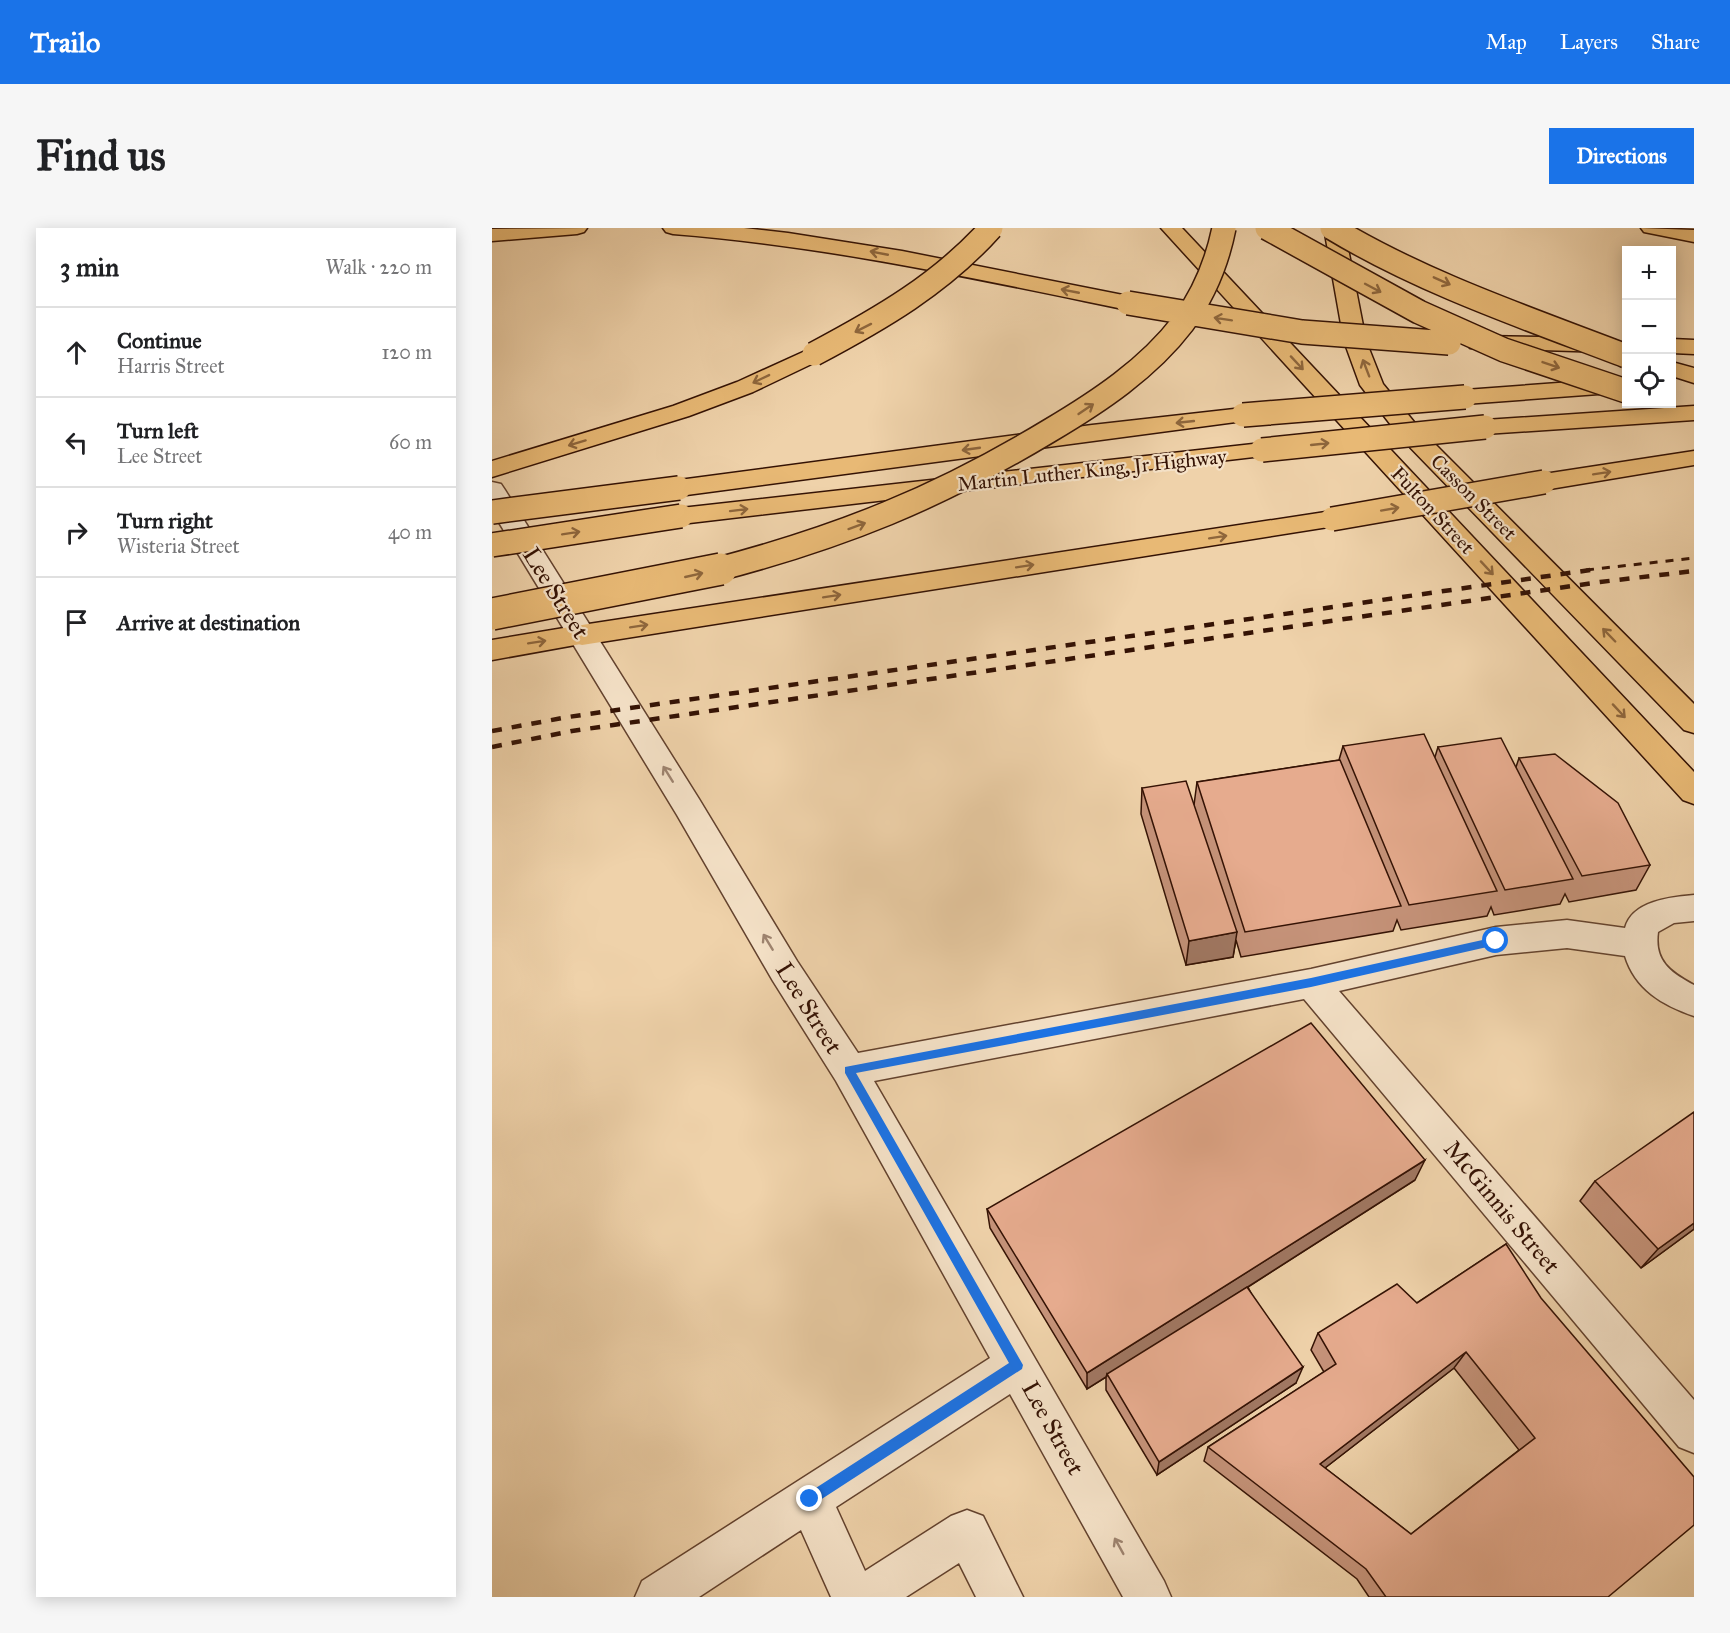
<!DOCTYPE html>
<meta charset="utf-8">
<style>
:root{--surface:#fff;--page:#f6f6f6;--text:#202124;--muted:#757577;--line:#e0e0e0;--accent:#1a73e8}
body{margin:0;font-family:"IM FELL Great Primer",serif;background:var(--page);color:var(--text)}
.controls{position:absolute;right:18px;top:18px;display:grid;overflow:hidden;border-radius:0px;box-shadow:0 3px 15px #0003}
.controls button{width:54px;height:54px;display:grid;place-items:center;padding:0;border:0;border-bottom:2px solid var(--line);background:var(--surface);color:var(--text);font:30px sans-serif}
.stop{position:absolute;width:18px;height:18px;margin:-14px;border:4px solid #1a73e8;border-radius:50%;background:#fff}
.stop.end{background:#1a73e8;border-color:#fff;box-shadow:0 2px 6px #0008}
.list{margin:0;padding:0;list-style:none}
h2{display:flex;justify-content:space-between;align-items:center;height:78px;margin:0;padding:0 24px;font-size:26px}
h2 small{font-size:20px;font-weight:400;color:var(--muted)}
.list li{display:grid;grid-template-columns:39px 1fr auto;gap:18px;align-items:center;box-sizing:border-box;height:90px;padding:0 24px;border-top:2px solid var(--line)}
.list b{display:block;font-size:22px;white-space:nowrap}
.list p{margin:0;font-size:20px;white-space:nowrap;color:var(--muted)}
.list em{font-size:20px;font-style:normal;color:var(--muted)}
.icon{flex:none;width:33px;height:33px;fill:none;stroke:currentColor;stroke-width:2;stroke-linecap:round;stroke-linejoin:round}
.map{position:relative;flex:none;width:1202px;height:1369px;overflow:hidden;border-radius:0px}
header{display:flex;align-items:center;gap:36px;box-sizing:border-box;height:84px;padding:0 30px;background:var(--accent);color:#fff}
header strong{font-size:28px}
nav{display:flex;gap:33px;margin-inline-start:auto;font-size:21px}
.intro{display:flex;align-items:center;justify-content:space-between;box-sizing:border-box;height:144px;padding:0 36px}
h1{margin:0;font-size:42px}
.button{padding:15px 27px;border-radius:0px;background:var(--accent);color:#fff;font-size:21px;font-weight:700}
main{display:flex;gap:36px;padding:0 36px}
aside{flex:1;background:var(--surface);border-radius:0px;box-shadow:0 3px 15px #0003}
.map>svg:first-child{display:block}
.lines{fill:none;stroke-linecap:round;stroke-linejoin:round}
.minor-casing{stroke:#63422e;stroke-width:3}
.major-casing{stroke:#341204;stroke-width:3}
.highway-casing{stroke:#341204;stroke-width:3}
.minor{fill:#f5e2c8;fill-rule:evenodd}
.major{fill:#e8b975;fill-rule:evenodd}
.highway{fill:#e8b975;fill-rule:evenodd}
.rail-far1{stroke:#341204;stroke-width:3;stroke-dasharray:8 8;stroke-linecap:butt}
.rail{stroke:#341204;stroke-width:4.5;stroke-dasharray:10 10;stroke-linecap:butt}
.highway-bridge-far1-casing{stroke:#341204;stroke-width:26;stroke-linecap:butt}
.highway-bridge-casing{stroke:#341204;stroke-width:34;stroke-linecap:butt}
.highway-bridge-far1{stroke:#e8b975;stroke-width:23}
.highway-bridge{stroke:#e8b975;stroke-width:31}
.wall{fill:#c6937a;stroke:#341204;stroke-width:1.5;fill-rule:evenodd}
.shaded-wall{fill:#a17863;stroke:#341204;stroke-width:1.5}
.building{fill:#e6ab8e;stroke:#341204;stroke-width:1.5;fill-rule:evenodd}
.oneway{stroke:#8e663c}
.oneway2{stroke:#9e8470}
.route{fill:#1a73e8}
.labels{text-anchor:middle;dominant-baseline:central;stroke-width:4.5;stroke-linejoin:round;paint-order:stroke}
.far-street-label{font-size:20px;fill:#341204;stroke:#f5e2c8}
.street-label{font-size:24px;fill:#341204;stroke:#f5e2c8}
</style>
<header>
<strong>Trailo</strong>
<nav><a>Map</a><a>Layers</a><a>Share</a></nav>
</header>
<div class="intro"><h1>Find us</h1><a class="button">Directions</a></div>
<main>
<aside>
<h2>3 min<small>Walk · 220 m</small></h2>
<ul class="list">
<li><svg class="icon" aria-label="ahead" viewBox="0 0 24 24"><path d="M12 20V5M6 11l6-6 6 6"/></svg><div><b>Continue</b><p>Harris Street</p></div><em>120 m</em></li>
<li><svg class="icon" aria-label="left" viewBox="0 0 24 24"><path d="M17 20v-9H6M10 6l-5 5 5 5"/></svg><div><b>Turn left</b><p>Lee Street</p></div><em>60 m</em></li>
<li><svg class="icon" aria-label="right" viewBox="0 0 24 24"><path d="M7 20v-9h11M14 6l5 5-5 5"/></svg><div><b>Turn right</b><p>Wisteria Street</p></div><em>40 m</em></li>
<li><svg class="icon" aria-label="arrive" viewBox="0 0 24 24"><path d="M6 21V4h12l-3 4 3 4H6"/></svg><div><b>Arrive at destination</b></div></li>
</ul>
</aside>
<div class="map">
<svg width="1202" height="1369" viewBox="0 0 1202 1369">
<rect width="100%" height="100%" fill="#efd2aa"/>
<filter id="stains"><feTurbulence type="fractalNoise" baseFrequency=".00333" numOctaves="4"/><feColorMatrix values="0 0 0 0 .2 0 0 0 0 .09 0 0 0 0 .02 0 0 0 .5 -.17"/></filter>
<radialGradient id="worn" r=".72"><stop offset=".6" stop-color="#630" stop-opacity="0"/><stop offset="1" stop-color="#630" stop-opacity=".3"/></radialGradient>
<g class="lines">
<g class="minor-casing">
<path id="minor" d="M0,254L9,256L13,262L207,571L305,733L366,825L819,741L1004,699L1075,692L1133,700C1140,673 1178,669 1202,667V693L1182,695L1166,704C1162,733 1178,744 1202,757V788C1170,777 1143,761 1133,728L1075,720L1004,727L847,763L1202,1172V1225L1187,1219L812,771L382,853L672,1353L679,1369H631L518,1166L344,1279L373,1343L459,1288L475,1282L491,1288L531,1369H484L467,1335L414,1369H339L309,1302L207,1369H143L150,1353L498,1130L344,853L281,753L185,587L0,283Z"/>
</g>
<g class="major-casing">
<path id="major" d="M669,0H690L1202,544V576L1191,572Z
M832,0H852L874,113L891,156L927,200L1202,476V505L1192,502L909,210L868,157L852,113Z
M90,397L100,400L104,407L100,414L0,432V412Z"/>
</g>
<g class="highway-casing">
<path id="highway" d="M95,0L92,4L85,6L0,13V1Z
M171,0H252L296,5L410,23L636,68L644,70L647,75L644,80L636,82C485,51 335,18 181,6L174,4Z
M1149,0L1202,2V14L1152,4Z
M986,108L1115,110L1123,112L1126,117L1123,122L1115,124L978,120L975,115L978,110Z
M1180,111L1202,112V126L1180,125Z
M322,119L330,121L333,126L330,131L261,164L197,188L0,249V233L181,178L245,154Z
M1180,134L1202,140V155L1180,148Z
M1134,150V164L973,176L965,174L961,169L965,164L973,162Z
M1202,178V192L993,206L984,204L981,199L984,194L993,192Z
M751,180L759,182L763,187L759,192L187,268L178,266L174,260L178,254L187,252L600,197Z
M770,215L779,217L782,222L779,227L189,296L180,294L176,288L180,282L189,280Z
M1202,223V237L1052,262L1043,259L1039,254L1043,249L1052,246Z
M840,283L849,285L853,291L849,297L90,417L80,414L76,407L80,400L90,397Z"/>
</g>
<use href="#minor" class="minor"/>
<use href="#major" class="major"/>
<use href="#highway" class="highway"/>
<path class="rail-far1" d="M1094,342L1202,330"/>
<path class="rail" d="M0,503L76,489L1105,341
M0,519L80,503L1108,354L1202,343"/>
<g class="highway-bridge-far1-casing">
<path id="highway-bridge-far1" d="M775,0L927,84L1012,122L1134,163
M840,0C931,55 1035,90 1134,128
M636,75L810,104L957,115
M322,126C388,91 449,56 499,0
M751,187L973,169
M770,222L993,199
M0,284L187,260
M840,291L1052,254
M0,317L189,288
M223,342C349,309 446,270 557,203C606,174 656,141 691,95C712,66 725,35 732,0"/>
</g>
<g class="highway-bridge-casing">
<path id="highway-bridge" d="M0,386L229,341"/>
</g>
<use href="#highway-bridge-far1" class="highway-bridge-far1"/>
<use href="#highway-bridge" class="highway-bridge"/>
</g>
<path class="wall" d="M851,518L943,529L946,519L1024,539L1027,530L1158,637L1144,662L1077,674L1073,666L1068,676L1002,687L999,679L995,688L909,702L905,692L901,703L749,729L744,712L741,729L694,737L649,586L650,560L702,577L705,554L847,532Z
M923,952L756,1059L804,1155L665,1247L614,1162V1149L595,1161L498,1000L495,981Z
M1103,953L1202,1001L1149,1040L1088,973Z
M1014,1016L1116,1369H877L865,1351L712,1233L716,1219L832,1144L819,1122L826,1105L925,1075ZM962,1140L1027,1222L919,1306L833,1240Z"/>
<path class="shaded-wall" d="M745,704L741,729L694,737L697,713Z
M933,932L923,952L616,1148L615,1146L614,1149L595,1161V1145Z
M1202,995V1001L1149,1040L1166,1021Z
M974,1124L962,1140L820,1250L828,1236Z
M811,1139L804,1155L665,1247L667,1234Z"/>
<path class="building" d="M932,506L1005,663L917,677L851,518Z
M1009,510L1081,651L1013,662L946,519Z
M1063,526L1126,575L1158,637L1090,648L1027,530Z
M848,532L909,678L753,704L705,554Z
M694,553L745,704L697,713L650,560Z
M819,795L933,932L595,1145L495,981Z
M1202,884V995L1166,1021L1103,953Z
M1014,1016L1049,1070L1202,1249V1297L1116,1369H894L874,1341L716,1219L844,1136L826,1105L905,1056L925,1075ZM974,1124L1043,1210L919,1306L828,1236Z
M755,1059L811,1139L667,1234L615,1146Z"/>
<defs><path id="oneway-shaft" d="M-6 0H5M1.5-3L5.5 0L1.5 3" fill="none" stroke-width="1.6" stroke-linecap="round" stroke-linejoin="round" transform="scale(1.5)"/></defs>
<g class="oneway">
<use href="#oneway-shaft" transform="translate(387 25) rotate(-169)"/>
<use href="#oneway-shaft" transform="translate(950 53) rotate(24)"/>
<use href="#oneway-shaft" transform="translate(881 60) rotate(28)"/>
<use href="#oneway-shaft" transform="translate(578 63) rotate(-169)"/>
<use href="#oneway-shaft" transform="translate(731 91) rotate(-171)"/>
<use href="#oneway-shaft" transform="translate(371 100) rotate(153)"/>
<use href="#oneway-shaft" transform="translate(805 135) rotate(47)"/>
<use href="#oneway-shaft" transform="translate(1059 137) rotate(19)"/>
<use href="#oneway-shaft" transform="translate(874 140) rotate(-111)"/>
<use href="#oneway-shaft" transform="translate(269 151) rotate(154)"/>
<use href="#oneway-shaft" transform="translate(594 181) rotate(-34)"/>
<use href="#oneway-shaft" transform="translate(693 194) rotate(174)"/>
<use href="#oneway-shaft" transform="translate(85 215) rotate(163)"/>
<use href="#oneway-shaft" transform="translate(828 216) rotate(-6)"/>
<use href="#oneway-shaft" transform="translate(479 221) rotate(172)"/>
<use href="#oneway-shaft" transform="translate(1110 245) rotate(-9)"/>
<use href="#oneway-shaft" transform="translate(898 281) rotate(-10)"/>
<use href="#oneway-shaft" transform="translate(247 282) rotate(-7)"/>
<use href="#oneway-shaft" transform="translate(365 298) rotate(-20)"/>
<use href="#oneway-shaft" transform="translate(79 305) rotate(-9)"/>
<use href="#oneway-shaft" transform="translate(726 309) rotate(-9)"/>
<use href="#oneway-shaft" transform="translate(533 338) rotate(-9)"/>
<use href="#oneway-shaft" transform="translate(995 340) rotate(47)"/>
<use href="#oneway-shaft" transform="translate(202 347) rotate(-13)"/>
<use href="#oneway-shaft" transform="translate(340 368) rotate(-9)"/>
<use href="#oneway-shaft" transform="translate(147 398) rotate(-9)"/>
<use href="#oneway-shaft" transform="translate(1117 407) rotate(-134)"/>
<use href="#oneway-shaft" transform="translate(45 414) rotate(-9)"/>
<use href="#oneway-shaft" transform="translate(1127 483) rotate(47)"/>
</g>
<g class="oneway2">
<use href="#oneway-shaft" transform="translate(176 546) rotate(-122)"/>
<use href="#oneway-shaft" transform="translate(276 714) rotate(-121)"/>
<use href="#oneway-shaft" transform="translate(627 1318) rotate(-119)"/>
</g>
<path class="route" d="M1004,709L1009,713L1004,717L819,759L364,845L531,1137L530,1141L322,1276H313V1267L517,1135L353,845V839L819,750Z"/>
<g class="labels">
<g class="far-street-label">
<text transform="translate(600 242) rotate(-6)">Martin Luther King, Jr Highway</text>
<text transform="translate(982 269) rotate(45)">Casson Street</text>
<text transform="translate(941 282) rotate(47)">Fulton Street</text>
</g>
<g class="street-label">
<text transform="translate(64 365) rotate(58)">Lee Street</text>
<text transform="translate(317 780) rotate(58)">Lee Street</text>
<text transform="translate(1010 979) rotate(50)">McGinnis Street</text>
<text transform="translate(561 1200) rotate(61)">Lee Street</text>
</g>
</g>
<rect width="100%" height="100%" filter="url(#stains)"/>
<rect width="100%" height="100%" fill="url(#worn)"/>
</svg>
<div class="controls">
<button>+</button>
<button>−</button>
<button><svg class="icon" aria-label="locate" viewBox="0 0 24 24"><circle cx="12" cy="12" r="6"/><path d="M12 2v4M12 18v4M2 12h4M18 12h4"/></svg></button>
</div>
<div class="stop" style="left:1004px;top:713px"></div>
<div class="stop end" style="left:318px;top:1271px"></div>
</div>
</main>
